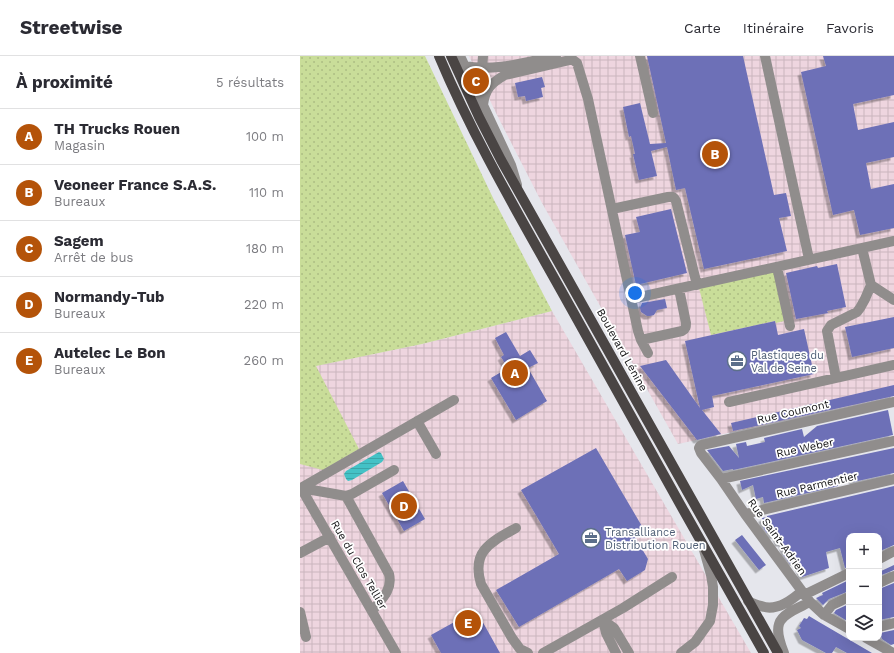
<!DOCTYPE html>
<html lang="fr">
<meta charset="utf-8">
<style>
:root{--surface:#fff;--page:#f7f7f7;--text:#2b2b33;--muted:#7c7c81;--line:#e1e1e2;--accent:#b45309}
body{margin:0;font-family:"Work Sans",sans-serif;background:var(--page);color:var(--text)}
.controls{position:absolute;right:12px;bottom:12px;display:grid;overflow:hidden;border-radius:8px;box-shadow:0 4px 16px #0002}
.controls button{width:36px;height:36px;display:grid;place-items:center;padding:0;border:0;border-bottom:1px solid var(--line);background:var(--surface);color:var(--text);font:20px sans-serif}
.you{position:absolute;left:335px;top:237px;width:14px;height:14px;margin:-10px;border:3px solid #fff;border-radius:50%;background:#1a73e8;box-shadow:0 0 0 6px #1a73e833}
.badge{display:grid;place-items:center;width:26px;height:26px;border-radius:50%;background:var(--accent);color:#fff;font-size:13px;font-weight:700}
.pin{position:absolute;translate:-50% -50%;border:2px solid #fff;box-shadow:0 1px 4px #0006}
.list{margin:0;padding:0;list-style:none}
h2{display:flex;justify-content:space-between;align-items:center;height:52px;margin:0;padding:0 16px;font-size:17px}
h2 small{font-size:13px;font-weight:400;color:var(--muted)}
.list li{display:grid;grid-template-columns:26px 1fr auto;gap:12px;align-items:center;box-sizing:border-box;height:56px;padding:0 16px;border-top:1px solid var(--line)}
.list b{display:block;font-size:15px;white-space:nowrap}
.list p{margin:0;font-size:13px;white-space:nowrap;color:var(--muted)}
.list em{font-size:13px;font-style:normal;color:var(--muted)}
.icon{flex:none;width:22px;height:22px;fill:none;stroke:currentColor;stroke-width:2;stroke-linecap:round;stroke-linejoin:round}
.map{position:relative;flex:none;width:594px;height:597px;overflow:hidden}
header{display:flex;align-items:center;gap:24px;box-sizing:border-box;height:56px;padding:0 20px;background:var(--surface);border-bottom:1px solid var(--line)}
header strong{font-size:19px}
nav{display:flex;gap:22px;margin-inline-start:auto;font-size:14px}
main{display:flex}
aside{flex:1;background:var(--surface)}
.map>svg:first-child{display:block}
.industrial{fill:url(#industrial-grid)}
.grass{fill:url(#grass-dots)}
.water{fill:url(#water-rules)}
.building{fill:#6d70b7;filter:url(#shadow)}
.lines{fill:none;stroke-linecap:round;stroke-linejoin:round}
.minor{stroke:#908d8c;stroke-width:10}
.major{stroke:#4a4544;stroke-width:10}
.labels{text-anchor:middle;dominant-baseline:central;stroke-width:3.5;stroke-linejoin:round;paint-order:stroke}
.street-label{font-size:11px;fill:#101012;stroke:#fff}
.service-label{font-size:11px;fill:#4e5e75;stroke:#fff;text-anchor:start}
</style>
<header>
<strong>Streetwise</strong>
<nav><a>Carte</a><a>Itinéraire</a><a>Favoris</a></nav>
</header>
<main>
<aside>
<h2>À proximité<small>5 résultats</small></h2>
<ul class="list">
<li><span class="badge">A</span><div><b>TH Trucks Rouen</b><p>Magasin</p></div><em>100 m</em></li>
<li><span class="badge">B</span><div><b>Veoneer France S.A.S.</b><p>Bureaux</p></div><em>110 m</em></li>
<li><span class="badge">C</span><div><b>Sagem</b><p>Arrêt de bus</p></div><em>180 m</em></li>
<li><span class="badge">D</span><div><b>Normandy-Tub</b><p>Bureaux</p></div><em>220 m</em></li>
<li><span class="badge">E</span><div><b>Autelec Le Bon</b><p>Bureaux</p></div><em>260 m</em></li>
</ul>
</aside>
<div class="map">
<svg width="594" height="597" viewBox="0 0 594 597">
<defs>
<pattern id="industrial-grid" width="8" height="8" patternUnits="userSpaceOnUse"><rect width="8" height="8" fill="#eed5df"/><path d="M0 4h8M4 0v8" fill="none" stroke="#cbb6be"/></pattern>
<pattern id="grass-dots" width="8" height="8" patternUnits="userSpaceOnUse"><rect width="8" height="8" fill="#c9dd99"/><path d="M2 2h.1M6 6h.1" fill="none" stroke="#acbd83" stroke-width="1.8" stroke-linecap="round"/></pattern>
<pattern id="water-rules" width="6" height="5" patternUnits="userSpaceOnUse"><rect width="6" height="5" fill="#44c2c6"/><path d="M0 2.5h6" fill="none" stroke="#3ba6a9"/></pattern>
<filter id="shadow"><feDropShadow dx="-3.5" dy="3.5" stdDeviation="0" flood-color="#0004"/></filter>
</defs>
<rect width="100%" height="100%" fill="#e5e6ec"/>
<path class="industrial" d="M169,0H594V340L378,388L242,147L196,57Z
M252,255L451,597H0V313L122,288Z"/>
<path class="grass" d="M0,0H125L194,144L252,255L122,288L16,310L59,393L23,414L0,408Z
M474,216L484,265L476,267L475,265L411,279L399,232Z"/>
<path class="water" d="M79,396L81,397L84,403L82,406L52,424L48,425L46,423L44,418L46,415Z"/>
<path class="building" d="M347,0H443L474,139L486,137L491,160L479,162L487,195L404,213L385,132L376,134L367,91L351,95L357,120L339,124L333,98H335L331,80L329,81L323,51L340,47L350,88L366,87Z
M523,0H594V39L553,48L558,74L594,66V101L566,107L571,133L594,128V172L560,179L554,154L533,159L501,16L526,10Z
M242,21L245,31L241,32L243,41L226,45L225,40L218,41L215,27Z
M371,153L387,217L336,229L325,179L340,176L336,161Z
M537,208L546,251L527,255L528,257L496,263L486,217L517,210L518,212Z
M365,243L367,252L357,254L354,259L350,260H347L341,256L340,252L342,247Z
M594,261V292L552,301L545,271Z
M475,265L478,279L504,273L514,318L412,340L414,351L402,354L421,378L397,384L340,310L366,304L400,352L385,285Z
M206,276L220,300L230,294L238,307L228,312L247,345L216,364L191,322L208,312L201,301L204,299L195,282Z
M594,329V340L433,375L431,367Z
M588,354L593,379L433,414V413L423,415L407,394L429,390L439,402L436,388L446,386L447,390L465,386L464,382L502,373L504,381L517,370Z
M296,392L343,472L333,478L348,503L345,514L327,525L319,513L219,571L196,534L259,498L221,434Z
M594,392V417L553,426L551,417L536,420L538,430L464,447L463,441L456,443L453,429L442,434L440,425Z
M103,425L125,463L104,475L82,437Z
M594,430V489L580,495L579,489V480H549V511L545,512L540,492L526,496L529,512L502,521L497,505L490,508L483,498L484,495L482,487H478L476,479L471,480L470,476L467,477L464,473L462,462L467,461V460Z
M442,479L466,509L459,514L435,484Z
M594,509V514L579,520V516Z
M549,524V535L529,543L523,549L516,542L523,539L522,537Z
M594,527V561L579,564V533Z
M549,548V566L534,557L536,554Z
M176,554L200,597H141L131,579Z
M509,560L519,566L572,597H547L536,591L532,597H526L502,584L497,574L501,572L499,570L504,562L507,563Z
M594,574V588L591,589L582,583L580,577Z"/>
<g class="lines">
<path class="minor" d="M160,0L211,109L217,129
M340,0L353,57
M465,0L509,203
M164,10C195,16 226,6 256,0
M182,13L183,0
M183,49C185,33 191,27 205,19L270,4H273L277,7L288,43L338,275L341,284L348,297
M312,153L368,141C373,140 374,141 376,145L397,229
M477,211L490,270
M571,229L594,244
M331,243L594,185
M341,284L382,275C386,273 386,271 386,267L379,233
M536,322L527,275L531,269L557,256L560,252L565,243L571,229L562,192
M429,346L594,309
M117,365L136,398
M421,423L594,385
M1,432L96,597
M1,432L154,344
M1,432L46,440L52,438L94,414
M46,440L89,518C93,534 81,544 72,555
M445,458L594,423
M216,472C191,486 171,495 181,528L212,582L220,593L228,597
M0,497L30,481
M579,503L594,495
M579,527L594,520
M504,539L549,517
M448,545C452,547 456,549 461,550C476,556 491,545 502,535
M0,556L6,581
M524,559L532,549L549,541
M303,564L314,572L329,597
M303,564L306,577L316,597
M579,571L594,567
M549,573L524,559L510,546L445,458L421,423L401,397L399,392L400,390L402,389L594,346
M566,582L593,597
M243,597L323,552L372,521
M381,597L395,586L410,565L413,549V531L411,519L404,494
M484,597C481,589 476,577 479,568C482,557 501,551 510,546"/>
<path class="major" d="M139,0C176,88 226,171 272,254C336,369 399,483 464,597
M151,0L179,61L201,104L478,597"/>
</g>
<defs>
<g id="office-ring" transform="scale(1)"><circle r="9.5" fill="#fff" stroke="#5c6f8a" stroke-width="1.5"/><path d="M-6-3h4V-5.5h4V-3h4V5H-6ZM-1-4.5V-3h2v-1.5ZM-6 0V1H6V0Z" fill="#5c6f8a"/></g>
</defs>
<g fill-rule="evenodd">
<use href="#office-ring" x="437" y="305"/>
<use href="#office-ring" x="291" y="482"/>
</g>
<g class="labels">
<g class="street-label">
<text transform="translate(322 294) rotate(61)">Boulevard Lénine</text>
<text transform="translate(493 356) rotate(-13)">Rue Coumont</text>
<text transform="translate(505 392) rotate(-12)">Rue Weber</text>
<text transform="translate(517 429) rotate(-13)">Rue Parmentier</text>
<text transform="translate(477 481) rotate(54)">Rue Saint-Adrien</text>
<text transform="translate(59 509) rotate(60)">Rue du Clos Tellier</text>
</g>
<g class="service-label">
<text x="451" y="299">Plastiques du<tspan x="451" dy="13">Val de Seine</tspan></text>
<text x="305" y="476">Transalliance<tspan x="305" dy="13">Distribution Rouen</tspan></text>
</g>
</g>
</svg>
<div class="controls">
<button>+</button>
<button>−</button>
<button><svg class="icon" aria-label="layers" viewBox="0 0 24 24"><path d="M12 4l9 5-9 5-9-5zM3 14l9 5 9-5"/></svg></button>
</div>
<div class="you"></div>
<div class="pin badge" style="left:215px;top:317px">A</div>
<div class="pin badge" style="left:415px;top:98px">B</div>
<div class="pin badge" style="left:176px;top:25px">C</div>
<div class="pin badge" style="left:104px;top:450px">D</div>
<div class="pin badge" style="left:168px;top:567px">E</div>
</div>
</main>
